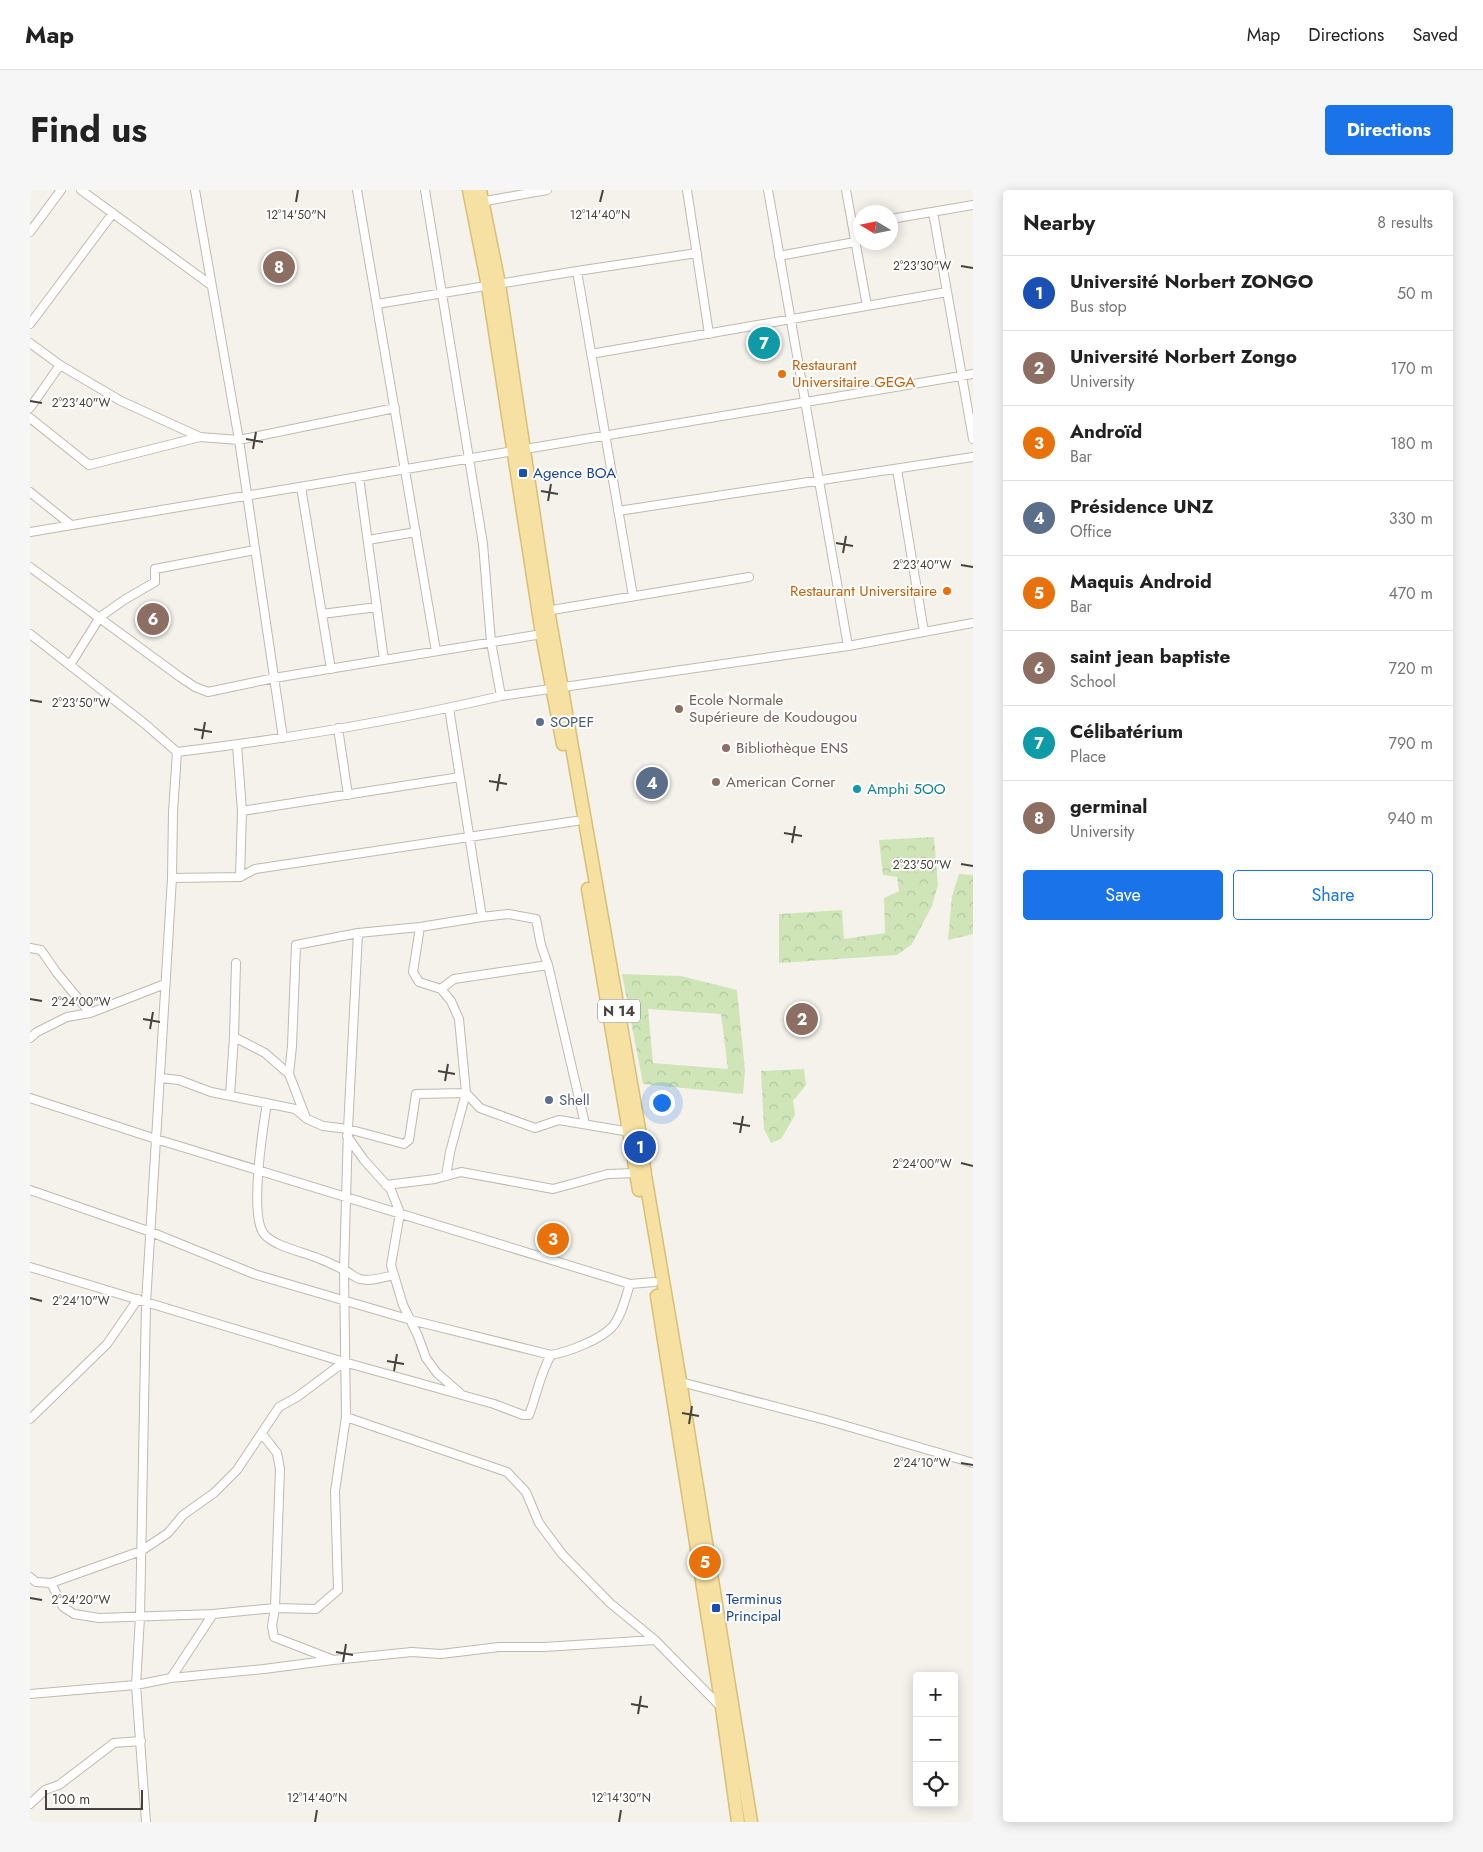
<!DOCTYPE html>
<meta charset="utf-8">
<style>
:root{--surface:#fff;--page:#f6f6f6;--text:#222;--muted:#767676;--line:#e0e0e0;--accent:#1a73e8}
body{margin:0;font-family:Jost,sans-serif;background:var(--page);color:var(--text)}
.controls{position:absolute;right:15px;bottom:15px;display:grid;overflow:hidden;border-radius:5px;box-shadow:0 2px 12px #0003}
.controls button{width:45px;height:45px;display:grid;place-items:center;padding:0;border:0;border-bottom:1px solid var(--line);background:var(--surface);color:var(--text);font:25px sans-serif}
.compass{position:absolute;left:823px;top:15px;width:45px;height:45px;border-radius:50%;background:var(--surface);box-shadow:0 2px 12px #0003;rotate:280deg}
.scale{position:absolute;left:15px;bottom:12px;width:98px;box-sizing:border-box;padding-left:5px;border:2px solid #48433a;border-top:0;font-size:14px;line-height:18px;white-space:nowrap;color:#48433a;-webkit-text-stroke:4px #fff;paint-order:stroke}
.you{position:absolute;left:631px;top:912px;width:18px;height:18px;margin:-12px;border:4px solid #fff;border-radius:50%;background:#1a73e8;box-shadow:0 0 0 8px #1a73e833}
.badge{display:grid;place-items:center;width:32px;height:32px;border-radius:50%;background:var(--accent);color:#fff;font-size:16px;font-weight:700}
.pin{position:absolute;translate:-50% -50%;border:2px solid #fff;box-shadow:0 1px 5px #0006}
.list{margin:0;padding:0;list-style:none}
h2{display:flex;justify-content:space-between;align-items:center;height:65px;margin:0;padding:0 20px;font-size:21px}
h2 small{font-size:16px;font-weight:400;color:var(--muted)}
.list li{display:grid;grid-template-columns:32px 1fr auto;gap:15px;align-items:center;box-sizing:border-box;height:75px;padding:0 20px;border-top:1px solid var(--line)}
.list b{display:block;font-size:19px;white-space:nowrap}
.list p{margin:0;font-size:16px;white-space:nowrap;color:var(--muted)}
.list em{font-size:16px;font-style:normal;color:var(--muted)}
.actions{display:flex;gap:10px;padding:15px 20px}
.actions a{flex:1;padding:11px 0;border:1px solid var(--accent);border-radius:5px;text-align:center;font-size:18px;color:var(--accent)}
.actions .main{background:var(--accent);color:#fff}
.icon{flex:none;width:28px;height:28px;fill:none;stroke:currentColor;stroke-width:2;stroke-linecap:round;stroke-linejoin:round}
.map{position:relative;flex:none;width:943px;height:1632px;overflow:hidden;border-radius:5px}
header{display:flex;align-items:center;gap:30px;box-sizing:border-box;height:70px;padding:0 25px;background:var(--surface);border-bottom:1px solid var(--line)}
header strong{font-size:24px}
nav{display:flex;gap:28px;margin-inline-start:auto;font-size:18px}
.intro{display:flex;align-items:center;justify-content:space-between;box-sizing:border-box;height:120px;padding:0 30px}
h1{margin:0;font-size:35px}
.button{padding:12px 22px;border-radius:5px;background:var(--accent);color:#fff;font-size:18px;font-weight:700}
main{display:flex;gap:30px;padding:0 30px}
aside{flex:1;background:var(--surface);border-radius:5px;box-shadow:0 2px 12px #0003}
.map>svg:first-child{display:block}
.forest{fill:url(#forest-crowns);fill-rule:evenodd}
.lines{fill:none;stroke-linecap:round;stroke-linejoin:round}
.street-casing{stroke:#bfbaae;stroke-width:10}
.primary-casing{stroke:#dabf73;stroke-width:15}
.street{stroke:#fff;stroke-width:8}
.primary{stroke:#f6e1a3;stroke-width:12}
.ticks{fill:none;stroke:#48433a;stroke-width:2}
.food-dot{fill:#e8710a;stroke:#fff;stroke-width:2}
.transit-dot{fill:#1a4fb4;stroke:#fff;stroke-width:2}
.education-dot{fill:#8d6e63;stroke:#fff;stroke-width:2}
.service-dot{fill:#5c6f8a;stroke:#fff;stroke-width:2}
.culture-dot{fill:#0f9aa8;stroke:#fff;stroke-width:2}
.labels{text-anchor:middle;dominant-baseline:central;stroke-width:4;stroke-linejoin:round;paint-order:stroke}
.shield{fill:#fff;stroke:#7f7b75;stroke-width:1}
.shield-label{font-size:14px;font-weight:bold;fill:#48433a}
.food-label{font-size:15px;fill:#c56008;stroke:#fff;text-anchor:start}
.transit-label{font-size:15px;fill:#164399;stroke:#fff;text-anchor:start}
.education-label{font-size:15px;fill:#785e54;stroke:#fff;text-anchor:start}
.service-label{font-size:15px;fill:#4e5e75;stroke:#fff;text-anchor:start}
.culture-label{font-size:15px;fill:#0d838f;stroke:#fff;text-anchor:start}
.ticks-label{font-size:12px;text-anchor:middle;fill:#48433a;stroke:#fff;stroke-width:4;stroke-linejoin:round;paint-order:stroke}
</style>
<header>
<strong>Map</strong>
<nav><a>Map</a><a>Directions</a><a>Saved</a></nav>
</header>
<div class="intro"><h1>Find us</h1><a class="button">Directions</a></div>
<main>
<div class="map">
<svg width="943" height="1632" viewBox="0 0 943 1632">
<defs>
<pattern id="forest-crowns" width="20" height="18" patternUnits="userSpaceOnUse" patternTransform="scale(1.25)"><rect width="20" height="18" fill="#cfe5b8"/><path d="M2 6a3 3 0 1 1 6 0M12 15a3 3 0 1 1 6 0" fill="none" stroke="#b3c69f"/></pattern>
</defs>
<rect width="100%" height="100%" fill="#f4f2eb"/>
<path class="forest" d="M904,647L908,695L902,716L882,754L867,765L749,773V724L812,720L814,749L855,743L854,708L869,701L867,687L853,685L849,650Z
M929,684L943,685V744L918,750L922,706Z
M592,784L651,786L707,800L715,880L713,904L613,894ZM618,819L691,824L698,879L623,873Z
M774,879L776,895L763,911L765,925L751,949L741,953L734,939L731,881Z"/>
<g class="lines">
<g class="street-casing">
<path id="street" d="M51,0L181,95
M165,0L209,250L253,548
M327,0L406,461
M395,0L453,354L461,452L471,506
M657,0L679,144
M738,0L818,456
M816,0L837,116
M450,12L517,0
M903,22L943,249
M861,29L943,15
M0,42L31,0
M749,66L825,52
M547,81L603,406
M347,114L547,81L667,63
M0,134L83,23
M0,153L30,175L91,211L170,247
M561,164L917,102
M0,218L30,175
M0,228L59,275L170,247L209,250L365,218
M867,279L894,442
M329,287L354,470
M271,297L301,479
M0,302L41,335
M588,321L943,267
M0,342L943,184
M338,350L386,342
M0,377L150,487L165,497L178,502L244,488L512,444
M516,421L719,387
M292,424L347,417
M0,444L115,534L147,562C256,549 364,531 471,506L818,456L943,433
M40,475L70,427L94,410L125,392V379L225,360
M419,518L452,727
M308,538L318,605
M207,555L212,621L210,687L225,679L546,631
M212,621L430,587
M142,688L210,687
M390,737L383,782L389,792L411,799L421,811L429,829L436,903L420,962L416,986
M0,758L11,760L27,783L60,823
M411,799L424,789L518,775L555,934
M204,847L235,863L259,884L276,928
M0,848L7,842L37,827L60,823L135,794
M259,884L262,856L266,755L328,743L390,737L452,727L478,724L506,729L511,755L518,775
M130,888L149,890L181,902L265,919L277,929L293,936L318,939L374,954L379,950L386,904L436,903L450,918L505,938L529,930L600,942
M200,905L204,847L206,773
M0,908L126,949L600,1094L624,1092
M237,913C233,937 219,1026 234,1044C245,1057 274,1062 290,1069C298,1072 306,1076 314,1080C319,1082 325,1088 330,1089C341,1092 354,1087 364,1085
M317,946L334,970L361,1000L370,1023L361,1075L373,1115L388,1146L396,1168L407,1183L430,1203
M356,995L405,989L431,982L523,999L578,984L606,983
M0,1000L121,1042L224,1084L381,1130L521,1165
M0,1077L314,1172L464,1214L493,1225H499C507,1204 510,1184 521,1165C538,1162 570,1150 582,1137C591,1128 596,1106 600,1094
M647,1191L796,1230L943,1273
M316,1227L477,1282L496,1302L509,1333L532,1364L580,1413L625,1450
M0,1229L77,1154L108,1109
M232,1244L247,1263L250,1279L245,1418L242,1436L244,1447L301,1469
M0,1387L6,1392L21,1393L111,1361L138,1343L153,1325L184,1303L207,1280L249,1217L267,1207L314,1172
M21,1393L33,1417L44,1424L69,1428L183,1424
M141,1488L234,1479L303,1470L382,1462L411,1464L469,1457H514L625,1450L690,1516
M0,1504L106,1495L141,1488L183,1424L245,1418L286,1419L308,1400L305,1301L316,1227L314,1080L318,939L328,743
M0,1614L15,1600L29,1595L84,1553L111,1551
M116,1632L106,1495L110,1427L116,1113L142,688L143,622L147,562"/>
</g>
<g class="primary-casing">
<path id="primary" d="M439,0L458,96L512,444L533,554
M450,0L469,94L518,420L609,939L615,985L650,1191L721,1632
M558,699L609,1000
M627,1106L692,1517L708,1632"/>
</g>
<use href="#street" class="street"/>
<use href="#primary" class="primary"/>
</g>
<path class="ticks" d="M266,12L268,0M570,12L573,0M931,76L943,78M0,211L12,213M216,249L233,252M223,259L226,242M511,301L528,304M518,311L521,294M806,353L823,356M813,363L816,346M931,375L943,377M0,510L12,512M164,539L182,542M172,549L175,532M459,591L477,594M467,601L470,584M754,643L772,646M762,653L765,636M931,674L943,676M0,809L12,811M113,829L130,832M120,839L123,822M408,881L425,884M415,891L418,874M703,933L720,936M710,943L713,926M931,973L943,976M0,1108L12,1111M357,1171L374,1174M364,1181L367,1164M652,1223L669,1226M659,1234L662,1216M931,1273L943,1275M0,1408L12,1410M306,1462L323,1465M313,1472L316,1454M601,1514L618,1517M608,1524L611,1506M285,1632L287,1620M589,1632L591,1620"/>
<g class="food-dot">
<circle cx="752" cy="184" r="5"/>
<circle cx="917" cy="401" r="5"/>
</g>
<g class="transit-dot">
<rect x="488" y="278" width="10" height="10" rx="2.5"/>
<rect x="681" y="1413" width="10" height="10" rx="2.5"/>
</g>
<g class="education-dot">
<circle cx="649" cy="519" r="5"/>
<circle cx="696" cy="558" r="5"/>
<circle cx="686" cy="592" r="5"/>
</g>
<g class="service-dot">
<circle cx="510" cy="532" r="5"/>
<circle cx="519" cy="910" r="5"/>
</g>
<circle class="culture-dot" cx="827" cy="599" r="5"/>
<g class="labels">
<rect class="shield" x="568" y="809.5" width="42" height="23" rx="4"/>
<g class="shield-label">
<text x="589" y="821">N 14</text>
</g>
<g class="food-label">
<text x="762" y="175">Restaurant<tspan x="762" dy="17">Universitaire GEGA</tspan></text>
<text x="907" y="401" text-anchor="end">Restaurant Universitaire</text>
</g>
<g class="transit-label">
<text x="503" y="283">Agence BOA</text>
<text x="696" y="1409">Terminus<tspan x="696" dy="17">Principal</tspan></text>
</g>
<g class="education-label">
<text x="659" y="510">Ecole Normale<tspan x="659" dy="17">Supérieure de Koudougou</tspan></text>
<text x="706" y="558">Bibliothèque ENS</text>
<text x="696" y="592">American Corner</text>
</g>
<g class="service-label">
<text x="520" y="532">SOPEF</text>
<text x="529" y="910">Shell</text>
</g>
<g class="culture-label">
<text x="837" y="599">Amphi 5OO</text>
</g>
</g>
<g class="ticks-label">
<text x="570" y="29">12°14'40"N</text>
<text x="266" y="29">12°14'50"N</text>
<text x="892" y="80">2°23'30"W</text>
<text x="51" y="217">2°23'40"W</text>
<text x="892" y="379">2°23'40"W</text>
<text x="51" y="517">2°23'50"W</text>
<text x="892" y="679">2°23'50"W</text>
<text x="51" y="816">2°24'00"W</text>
<text x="892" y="978">2°24'00"W</text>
<text x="51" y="1115">2°24'10"W</text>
<text x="892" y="1277">2°24'10"W</text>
<text x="51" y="1414">2°24'20"W</text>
<text x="287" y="1612">12°14'40"N</text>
<text x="591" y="1612">12°14'30"N</text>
</g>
</svg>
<div class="controls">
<button>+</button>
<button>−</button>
<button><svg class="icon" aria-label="locate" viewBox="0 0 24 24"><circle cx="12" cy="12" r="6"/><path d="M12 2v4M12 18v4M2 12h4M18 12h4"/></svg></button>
</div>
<svg class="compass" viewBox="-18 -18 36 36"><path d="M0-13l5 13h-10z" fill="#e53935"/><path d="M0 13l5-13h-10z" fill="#767676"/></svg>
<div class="scale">100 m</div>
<div class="you"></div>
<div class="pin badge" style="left:610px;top:957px;background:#1a4fb4">1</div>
<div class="pin badge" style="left:772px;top:829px;background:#8d6e63">2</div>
<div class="pin badge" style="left:523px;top:1049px;background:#e8710a">3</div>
<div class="pin badge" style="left:622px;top:593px;background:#5c6f8a">4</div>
<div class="pin badge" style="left:675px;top:1372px;background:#e8710a">5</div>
<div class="pin badge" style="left:123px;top:429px;background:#8d6e63">6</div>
<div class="pin badge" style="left:734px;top:153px;background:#0f9aa8">7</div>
<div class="pin badge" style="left:249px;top:77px;background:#8d6e63">8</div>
</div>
<aside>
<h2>Nearby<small>8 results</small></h2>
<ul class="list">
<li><span class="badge" style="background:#1a4fb4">1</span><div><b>Université Norbert ZONGO</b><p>Bus stop</p></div><em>50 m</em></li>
<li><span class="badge" style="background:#8d6e63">2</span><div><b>Université Norbert Zongo</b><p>University</p></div><em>170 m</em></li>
<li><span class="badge" style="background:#e8710a">3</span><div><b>Androïd</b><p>Bar</p></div><em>180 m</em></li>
<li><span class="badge" style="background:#5c6f8a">4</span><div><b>Présidence UNZ</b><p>Office</p></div><em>330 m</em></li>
<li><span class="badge" style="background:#e8710a">5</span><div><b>Maquis Android</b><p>Bar</p></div><em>470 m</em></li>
<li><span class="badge" style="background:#8d6e63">6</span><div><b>saint jean baptiste</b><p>School</p></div><em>720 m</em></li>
<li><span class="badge" style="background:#0f9aa8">7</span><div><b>Célibatérium</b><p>Place</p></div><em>790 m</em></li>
<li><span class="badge" style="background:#8d6e63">8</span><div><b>germinal</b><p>University</p></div><em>940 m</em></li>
</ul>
<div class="actions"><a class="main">Save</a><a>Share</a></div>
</aside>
</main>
